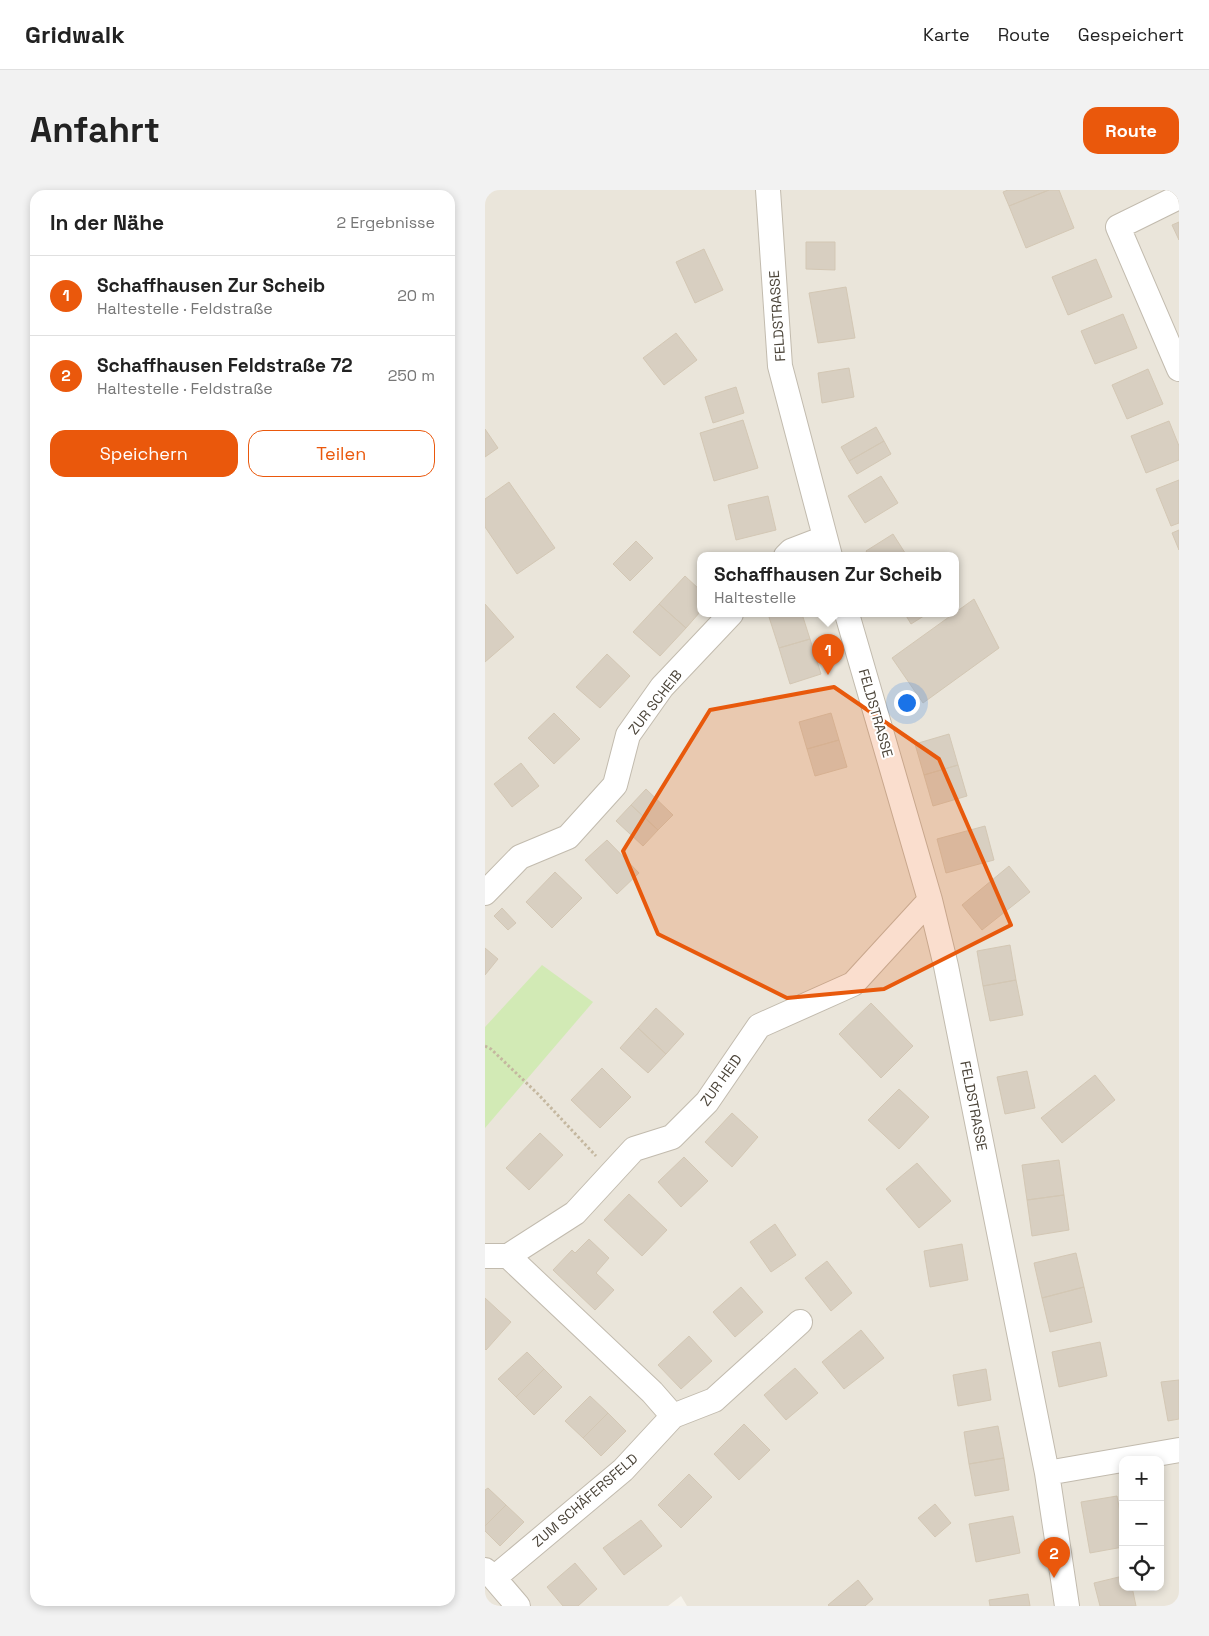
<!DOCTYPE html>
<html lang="de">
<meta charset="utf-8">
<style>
:root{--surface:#fff;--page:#f2f2f2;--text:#222;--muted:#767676;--line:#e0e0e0;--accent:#ea580c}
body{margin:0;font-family:"Space Grotesk",sans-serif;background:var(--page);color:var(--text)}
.controls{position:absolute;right:15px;bottom:15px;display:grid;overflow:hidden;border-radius:10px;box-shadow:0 2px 8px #0003}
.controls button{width:45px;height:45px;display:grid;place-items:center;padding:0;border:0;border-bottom:1px solid var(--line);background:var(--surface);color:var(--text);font:25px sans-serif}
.you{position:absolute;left:421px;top:512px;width:18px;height:18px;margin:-12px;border:4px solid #fff;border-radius:50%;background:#1a73e8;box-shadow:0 0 0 8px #1a73e833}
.badge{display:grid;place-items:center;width:32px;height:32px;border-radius:50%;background:var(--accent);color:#fff;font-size:16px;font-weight:700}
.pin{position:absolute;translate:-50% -41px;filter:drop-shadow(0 1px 2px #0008)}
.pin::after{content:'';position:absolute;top:26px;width:18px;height:15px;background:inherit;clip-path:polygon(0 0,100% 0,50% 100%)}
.popup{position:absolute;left:212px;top:362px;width:262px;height:65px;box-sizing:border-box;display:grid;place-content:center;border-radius:10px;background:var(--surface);filter:drop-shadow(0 1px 4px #0005);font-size:16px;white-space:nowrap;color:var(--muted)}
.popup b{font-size:19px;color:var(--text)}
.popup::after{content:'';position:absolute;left:50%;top:100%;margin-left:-10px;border:10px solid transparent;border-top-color:var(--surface)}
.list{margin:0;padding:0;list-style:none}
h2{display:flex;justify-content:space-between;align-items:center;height:65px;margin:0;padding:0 20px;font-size:21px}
h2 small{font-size:16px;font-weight:400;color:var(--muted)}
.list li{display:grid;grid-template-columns:32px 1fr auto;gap:15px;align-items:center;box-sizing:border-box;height:80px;padding:0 20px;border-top:1px solid var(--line)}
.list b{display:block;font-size:19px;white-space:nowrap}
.list p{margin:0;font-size:16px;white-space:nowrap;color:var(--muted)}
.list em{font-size:16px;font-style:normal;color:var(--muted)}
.actions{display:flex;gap:10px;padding:15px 20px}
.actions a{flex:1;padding:11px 0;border:1px solid var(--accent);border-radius:15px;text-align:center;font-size:18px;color:var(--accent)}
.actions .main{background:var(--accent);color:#fff}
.icon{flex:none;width:28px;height:28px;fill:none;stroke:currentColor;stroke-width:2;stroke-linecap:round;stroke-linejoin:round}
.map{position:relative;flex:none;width:694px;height:1416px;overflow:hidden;border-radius:15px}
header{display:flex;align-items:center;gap:30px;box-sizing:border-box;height:70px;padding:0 25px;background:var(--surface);border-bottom:1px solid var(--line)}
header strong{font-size:24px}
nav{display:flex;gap:28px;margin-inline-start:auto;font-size:18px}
.intro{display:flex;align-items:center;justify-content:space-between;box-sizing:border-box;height:120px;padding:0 30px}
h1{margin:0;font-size:35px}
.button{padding:12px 22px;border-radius:15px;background:var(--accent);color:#fff;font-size:18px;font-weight:700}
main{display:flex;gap:30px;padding:0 30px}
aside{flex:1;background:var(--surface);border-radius:15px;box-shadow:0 2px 8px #0003}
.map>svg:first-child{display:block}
.residential{fill:#eae5da;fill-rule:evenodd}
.green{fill:#d2eab5}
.building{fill:#d8cfc1;stroke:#d3c7b4}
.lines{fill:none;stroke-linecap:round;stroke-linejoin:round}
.street-casing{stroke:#c2bbae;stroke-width:26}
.path{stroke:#c4b79f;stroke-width:3;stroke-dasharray:2.5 2.5;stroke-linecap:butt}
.street{stroke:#fff;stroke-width:24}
.marked{fill:#e8590c;fill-opacity:0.2;stroke:#e8590c;stroke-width:4;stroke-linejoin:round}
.labels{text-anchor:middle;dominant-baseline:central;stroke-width:4;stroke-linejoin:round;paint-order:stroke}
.street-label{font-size:14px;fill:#4b4439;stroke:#fff}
</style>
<header>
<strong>Gridwalk</strong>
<nav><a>Karte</a><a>Route</a><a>Gespeichert</a></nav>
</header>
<div class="intro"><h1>Anfahrt</h1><a class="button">Route</a></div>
<main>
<aside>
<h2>In der Nähe<small>2 Ergebnisse</small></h2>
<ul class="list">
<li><span class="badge">1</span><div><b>Schaffhausen Zur Scheib</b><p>Haltestelle · Feldstraße</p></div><em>20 m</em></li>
<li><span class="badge">2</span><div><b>Schaffhausen Feldstraße 72</b><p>Haltestelle · Feldstraße</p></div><em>250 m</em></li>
</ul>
<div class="actions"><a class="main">Speichern</a><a>Teilen</a></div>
</aside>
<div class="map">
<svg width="694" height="1416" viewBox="0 0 694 1416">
<rect width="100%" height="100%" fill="#f6f3ec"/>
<path class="residential" d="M0,0H694V1416H202L196,1406L183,1416H0ZM215,366H470V424H215ZM638,1270H675V1397H638Z"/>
<path class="green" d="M57,775L108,812L0,938V837Z"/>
<path class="building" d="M523,0H564L524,16L518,2Z
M564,0H574L589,38L541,58L524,16Z
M694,32V50L687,35Z
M321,52H350V80L321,79Z
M219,59L238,100L210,113L191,72Z
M611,69L627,107L583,125L567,87Z
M361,97L370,148L333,153L324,103Z
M638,124L652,158L610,174L596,141Z
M191,143L212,170L179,195L158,168Z
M364,178L369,207L337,213L333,183Z
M663,179L678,214L642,229L627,195Z
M251,197L259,223L228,233L220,207Z
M258,230L273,278L229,291L215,243Z
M684,231L694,256V270L661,283L646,246Z
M391,237L399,251L364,271L356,257Z
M0,239L13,258L0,267Z
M399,251L406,264L372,284L364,271Z
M396,286L413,313L380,333L363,306Z
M694,290V333L686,336L671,299Z
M24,292L70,358L32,384L0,337V309Z
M283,306L291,340L251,350L243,315Z
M694,340V360L687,343Z
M408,344L422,366H384L381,361Z
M151,351L168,368L145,391L128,374Z
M200,386L215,400V422L201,438L174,414Z
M489,409L514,458L438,513L407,468Z
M0,414L29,447L0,472Z
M174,414L201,438L175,466L148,442Z
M283,424H317L325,449L294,458Z
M420,424H442L426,434Z
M325,449L336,484L305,494L294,458Z
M122,464L145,486L115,518L91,497Z
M69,523L95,549L69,574L43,548Z
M346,523L354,550L322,559L314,532Z
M464,544L473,575L439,585L430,554Z
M354,550L362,577L330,586L322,559Z
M36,573L54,596L27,617L9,594Z
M473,575L482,606L448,616L439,585Z
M161,599L188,625L173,640L146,615Z
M146,615L173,640L158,656L131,631Z
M500,636L509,670L461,683L452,649Z
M122,650L154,683L132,704L100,670Z
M524,676L545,702L497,740L477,715Z
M70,682L97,708L67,738L41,712Z
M17,718L31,733L23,740L9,726Z
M525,755L531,790L498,796L492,761Z
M0,758L13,769L0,785Z
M531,790L538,825L505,831L498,796Z
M386,813L428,856L396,888L354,844Z
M171,818L199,844L181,864L153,838Z
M153,838L181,864L163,883L135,858Z
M117,878L146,907L115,938L86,910Z
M542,881L550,918L520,924L512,887Z
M610,885L630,910L577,953L556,928Z
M414,899L444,927L414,959L383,930Z
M247,923L273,947L247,977L220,952Z
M55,943L78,965L44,1000L21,978Z
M199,967L223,991L196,1017L173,992Z
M574,970L579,1005L542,1010L537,975Z
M432,973L466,1011L434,1038L401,999Z
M144,1004L182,1040L157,1066L119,1030Z
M579,1005L584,1040L547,1046L542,1010Z
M290,1034L311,1065L286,1082L265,1052Z
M104,1049L124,1068L111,1083L129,1100L110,1120L68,1080L87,1060L90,1063Z
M477,1054L483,1090L445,1097L439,1061Z
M591,1063L599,1097L557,1108L549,1073Z
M342,1071L367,1103L346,1121L320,1088Z
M256,1097L278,1122L250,1147L228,1122Z
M599,1097L607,1132L565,1142L557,1108Z
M0,1108L26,1132L1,1160L0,1159Z
M376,1140L399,1168L359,1199L337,1172Z
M204,1146L227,1171L196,1199L173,1175Z
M615,1152L622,1186L574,1197L567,1162Z
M42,1162L59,1179L31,1207L13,1189Z
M310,1178L333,1203L301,1230L279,1205Z
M59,1179L77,1197L49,1225L31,1207Z
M501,1179L506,1210L473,1216L468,1185Z
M694,1190V1229L683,1231L676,1192Z
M105,1206L123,1223L98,1248L80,1231Z
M123,1223L141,1241L116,1266L98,1248Z
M259,1234L285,1260L254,1290L229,1264Z
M513,1236L519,1268L484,1274L479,1242Z
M519,1268L524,1300L490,1306L484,1274Z
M204,1284L227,1307L196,1338L173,1315Z
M3,1298L21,1315L0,1336V1300Z
M632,1306L638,1338V1357L605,1363L596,1312Z
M450,1314L466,1333L450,1347L433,1328Z
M21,1315L39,1332L15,1356L0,1341V1336Z
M528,1326L535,1363L491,1372L484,1334Z
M156,1330L177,1356L139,1385L118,1358Z
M90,1373L112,1399L93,1416H78L62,1397Z
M638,1386V1397H647L651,1416H615L609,1393Z
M373,1390L388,1409L380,1416H344L343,1415Z
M543,1404L545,1416H505L504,1410Z"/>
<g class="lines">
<g class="street-casing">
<path id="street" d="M283,0L295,176L345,366
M694,7L633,37L694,179
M301,366L306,361L340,348
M362,424L445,710L461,776L562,1283L582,1416
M0,703L35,667L83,647L130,595L143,545L177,497L246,424
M0,1066H23
M188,1226L167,1202L23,1066L90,1023L149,959L187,947L222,912L274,836L368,794L445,710
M562,1283L694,1260
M0,1380L9,1388L138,1280L188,1226L229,1210L315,1132
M9,1388L33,1416"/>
</g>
<path class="path" d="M0,856L6,859L53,904L111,966"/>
<use href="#street" class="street"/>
</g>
<path class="marked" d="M349,497L454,569L526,735L399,799L302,808L173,744L138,661L225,520Z"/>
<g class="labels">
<g class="street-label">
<text transform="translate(292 126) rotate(-94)">FELDSTRASSE</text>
<text transform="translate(170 512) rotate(-52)">ZUR SCHEIB</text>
<text transform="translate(391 523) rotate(74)">FELDSTRASSE</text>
<text transform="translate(236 890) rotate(-54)">ZUR HEID</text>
<text transform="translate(489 916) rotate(79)">FELDSTRASSE</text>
<text transform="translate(100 1310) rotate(-41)">ZUM SCHÄFERSFELD</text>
</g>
</g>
</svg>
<div class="controls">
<button>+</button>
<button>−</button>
<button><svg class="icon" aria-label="locate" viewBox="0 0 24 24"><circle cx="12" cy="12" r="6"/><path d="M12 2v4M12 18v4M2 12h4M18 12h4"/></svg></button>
</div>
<div class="you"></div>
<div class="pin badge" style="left:343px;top:485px">1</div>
<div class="popup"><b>Schaffhausen Zur Scheib</b>Haltestelle</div>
<div class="pin badge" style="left:569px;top:1388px">2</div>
</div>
</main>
